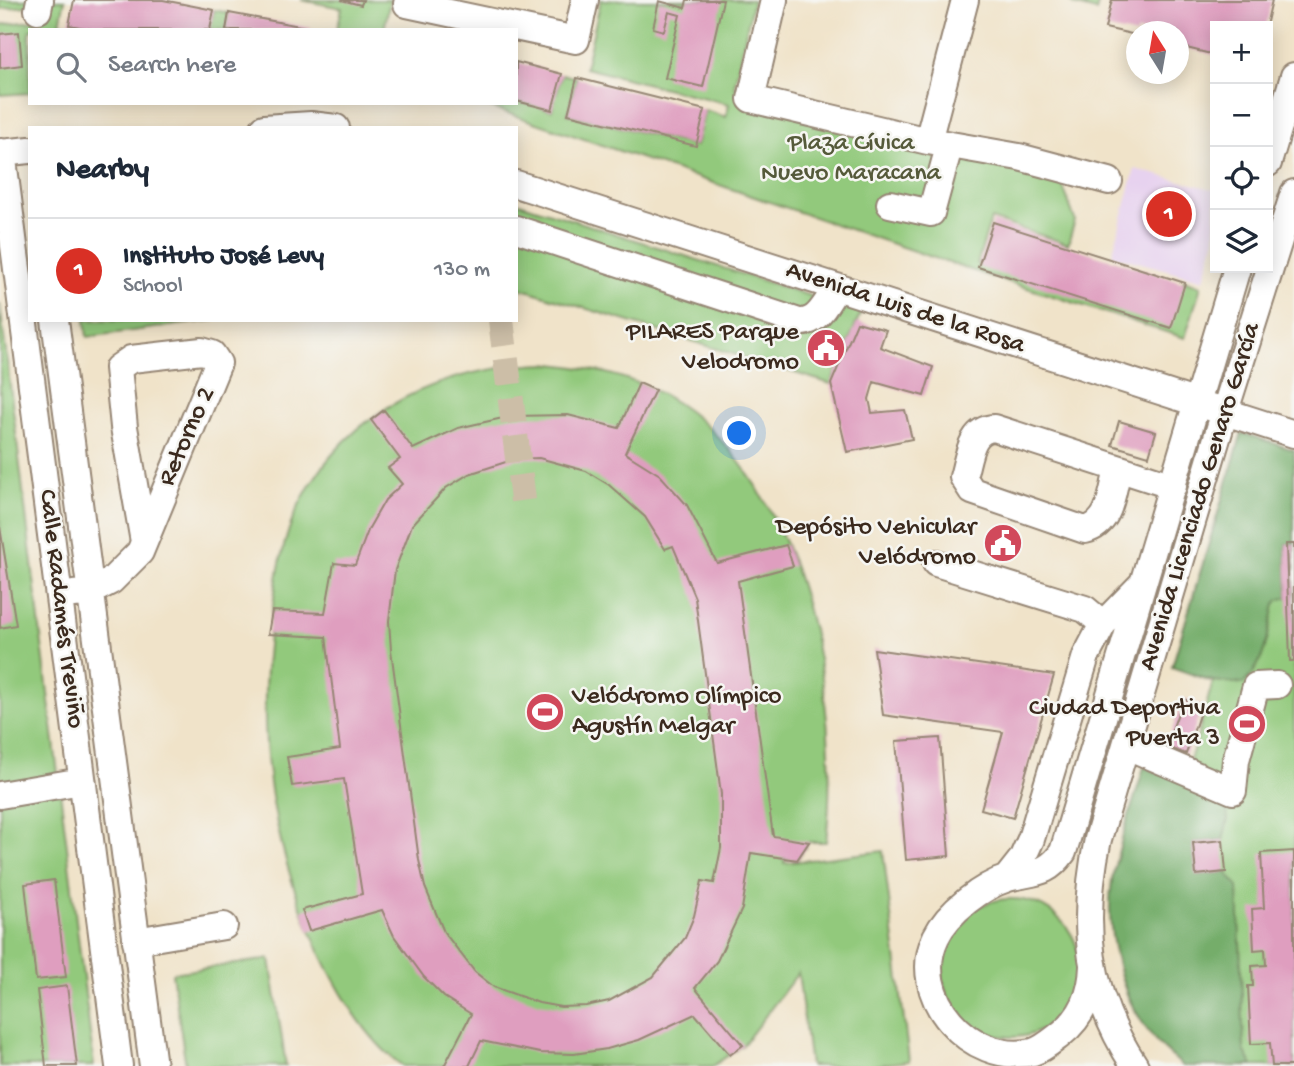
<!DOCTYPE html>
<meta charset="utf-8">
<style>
:root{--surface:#fff;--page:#f6f6f7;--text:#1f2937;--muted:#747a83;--line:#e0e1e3;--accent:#d93025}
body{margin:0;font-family:"Gochi Hand",sans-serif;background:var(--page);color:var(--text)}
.controls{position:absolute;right:21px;top:21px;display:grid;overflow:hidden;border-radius:0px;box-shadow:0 4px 18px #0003}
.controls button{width:63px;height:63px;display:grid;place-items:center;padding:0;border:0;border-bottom:2px solid var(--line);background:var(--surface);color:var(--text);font:35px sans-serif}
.compass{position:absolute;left:1126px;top:21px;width:63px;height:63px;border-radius:50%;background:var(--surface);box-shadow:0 4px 18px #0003;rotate:349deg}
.you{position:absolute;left:740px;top:434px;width:24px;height:24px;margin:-18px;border:5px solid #fff;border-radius:50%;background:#1a73e8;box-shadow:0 0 0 10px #1a73e833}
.badge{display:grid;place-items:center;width:46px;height:46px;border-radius:50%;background:var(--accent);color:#fff;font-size:23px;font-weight:700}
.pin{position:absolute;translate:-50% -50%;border:4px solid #fff;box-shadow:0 2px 7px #0006}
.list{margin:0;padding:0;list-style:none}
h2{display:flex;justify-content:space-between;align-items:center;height:91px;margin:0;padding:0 28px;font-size:30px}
h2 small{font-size:23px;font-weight:400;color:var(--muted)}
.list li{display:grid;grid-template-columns:46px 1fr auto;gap:21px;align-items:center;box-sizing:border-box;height:105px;padding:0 28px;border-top:2px solid var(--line)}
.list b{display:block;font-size:26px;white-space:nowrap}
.list p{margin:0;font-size:23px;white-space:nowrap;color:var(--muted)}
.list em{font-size:23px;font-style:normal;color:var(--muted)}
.icon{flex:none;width:38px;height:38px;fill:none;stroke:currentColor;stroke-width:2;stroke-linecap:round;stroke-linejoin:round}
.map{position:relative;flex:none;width:1294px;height:1066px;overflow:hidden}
.search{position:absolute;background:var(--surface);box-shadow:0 4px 18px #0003;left:28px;top:28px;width:490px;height:77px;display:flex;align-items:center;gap:18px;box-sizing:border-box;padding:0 24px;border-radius:0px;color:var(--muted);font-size:26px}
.panel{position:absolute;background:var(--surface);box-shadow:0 4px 18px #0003;left:28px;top:126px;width:490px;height:196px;border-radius:0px}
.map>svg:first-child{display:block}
.built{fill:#e7d2ef}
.green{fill:#92c97b;stroke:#667a4c;stroke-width:2}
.forest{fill:#75ad6b;stroke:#586c44;stroke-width:2}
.building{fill:#df9ebf;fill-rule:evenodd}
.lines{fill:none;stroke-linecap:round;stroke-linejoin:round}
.minor-tunnel{stroke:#ccbea7;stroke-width:26;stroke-dasharray:26 13;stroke-linecap:butt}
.minor-casing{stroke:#968674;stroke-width:30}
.minor{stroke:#fff;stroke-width:26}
.labels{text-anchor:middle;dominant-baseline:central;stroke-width:5;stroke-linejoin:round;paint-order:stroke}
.park-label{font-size:26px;fill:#555a3a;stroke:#f6f6f2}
.street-label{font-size:26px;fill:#3b2a1e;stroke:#f6f6f2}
.poi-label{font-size:26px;fill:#3b2a1e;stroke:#f6f6f2;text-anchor:end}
</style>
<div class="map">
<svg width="1294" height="1066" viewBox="0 0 1294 1066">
<rect width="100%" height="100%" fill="#f6f6f2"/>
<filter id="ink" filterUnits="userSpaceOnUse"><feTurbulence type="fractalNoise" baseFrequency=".0143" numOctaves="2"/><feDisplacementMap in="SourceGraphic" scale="14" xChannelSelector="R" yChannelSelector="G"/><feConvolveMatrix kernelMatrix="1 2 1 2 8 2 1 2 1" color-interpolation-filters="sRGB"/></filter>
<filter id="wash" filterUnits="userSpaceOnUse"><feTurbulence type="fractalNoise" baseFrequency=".00686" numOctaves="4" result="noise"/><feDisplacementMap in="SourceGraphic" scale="28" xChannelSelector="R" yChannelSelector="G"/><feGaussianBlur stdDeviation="1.57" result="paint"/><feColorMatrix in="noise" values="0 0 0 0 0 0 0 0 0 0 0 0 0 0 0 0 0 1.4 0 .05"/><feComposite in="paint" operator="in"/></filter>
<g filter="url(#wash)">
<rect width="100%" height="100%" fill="#f0e3c9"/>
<path class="built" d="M1135,169L1215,190V238L1204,280L1112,255Z"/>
<path class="green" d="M0,0H36L35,5L0,9Z
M44,0H65L60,23L96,30H30V93L0,95V25L40,20Z
M301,0H390L384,30H337L342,8Z
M601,0H753L734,87L909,128L907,136L943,163L946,155L1054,161L1075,220L1068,244L991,219L977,264L1169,325L1184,280L1201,286L1185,338L955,265L478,103L516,101L552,110L562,74L577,78L568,114L696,146L705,110L726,117L729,104L585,68Z
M1069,0H1099L1096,11L1074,5Z
M214,10L229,13L226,30H210Z
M516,202L861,312L831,384L516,287Z
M0,304L94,1066H0Z
M85,320H215L87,337Z
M551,364C595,368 639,378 677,403C805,487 842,700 826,842H809L797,860L784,858V863L883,851L909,1061L870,1066H810L798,973L743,1045L713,1066H403C357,1035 317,953 299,902C266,809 257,718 271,621C276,581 282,538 300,503C350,405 447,366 551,364Z
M1242,433L1294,450V1066H1183C1163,1047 1146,1029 1132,1005C1114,972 1101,881 1122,848C1139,822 1174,797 1186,769C1198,742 1204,710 1213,682L1172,667Z
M942 968a69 69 0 1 1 138 0a69 69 0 1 1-138 0Z
M270,959L286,1066H186L172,973Z"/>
<path class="forest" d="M1242,433L1294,450V544H1286L1288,597L1278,600L1275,605C1268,633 1266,664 1243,684L1213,681L1172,667Z
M1144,767L1225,799L1228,819L1223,840L1193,843L1197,875L1226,872L1238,887L1244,1050L1253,1066H1183C1174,1058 1164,1050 1156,1041C1121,1000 1104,932 1112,880C1119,842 1133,804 1144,767Z"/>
<g id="blocks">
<path class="building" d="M74,0H163L214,10L210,30H96L69,25Z
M341,0H363L361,5Z
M687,0H723L703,87L665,78L680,15L669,12L664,31L653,28L659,1L685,8Z
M1112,0H1272L1266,26H1215V55L1178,46V32H1136V35L1105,28Z
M229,13L311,28V30H226Z
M19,32L22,65L0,68V34Z
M516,62L562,74L552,110L516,101Z
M577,78L705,110L696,146L568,114Z
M993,222L1185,283L1171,328L978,267Z
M857,322L886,330L880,347L933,367L924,396L874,382L869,399L872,413L905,410L912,439L847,452L831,384Z
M639,383L655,390L625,453L660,475L687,505L717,563L786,545L793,566L738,581L773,836L809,842L797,860L751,853L742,909L717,961L695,988L743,1045L730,1055L695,1014L639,1040L607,1049L574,1054L540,1053L481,1041L469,1066H444L471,1014L444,997L424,977L394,936L382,910L309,931L302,910L362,894L344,779L292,786L287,757L340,749L326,637L268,634L272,611L325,613L334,563L355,565L369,528L385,500L402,484L388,468L400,459L371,420L384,410L413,449L458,428L512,416L568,415L619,428ZM539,458L586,471L609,485L645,517L665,549L673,546L695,598L721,794V848L714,883L702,881L694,916L685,938L653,977L609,1001L586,1006L561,1007L539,1003L494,987L475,972L444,932L425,887L419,860L391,650L389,621L395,570L412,525L446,488L469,474L515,459Z
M1119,421L1156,432L1149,456L1112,445Z
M0,527L16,625L0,628Z
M1286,544H1294V661H1290Z
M874,649L1054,675L1013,818L981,809L1003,732L883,715Z
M1183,699L1202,706L1186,754L1166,747Z
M940,738L949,856L906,860L896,741Z
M1223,840L1226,872L1196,875L1193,843Z
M1294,851V1066H1272L1270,1043L1251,1044L1248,986H1253L1252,966L1266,965L1265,949L1254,950L1252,909L1264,908L1261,853Z
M54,880L66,977L36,980L25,884Z
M67,986L77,1066H46L37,990Z"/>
</g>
</g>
<g filter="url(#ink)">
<use href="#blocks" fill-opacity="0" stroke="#968674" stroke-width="2"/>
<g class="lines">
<path class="minor-tunnel" d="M501,320L524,508"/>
<g class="minor-casing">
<path id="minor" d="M408,0L407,4L576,40L585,0
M774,0L751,99L928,141
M965,0L928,141L1019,157L1109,181
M38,10L40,0
M264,128L311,125L336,128
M2,152L119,1066
M0,153L30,150
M1268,163L1294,76
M516,184L1294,434
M890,204L931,213L949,147
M516,229L799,322C818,324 827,301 837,287
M55,320L153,1066
M1118,469C1112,492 1111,524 1085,530L972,491L963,477C969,457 970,429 994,428L1173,486
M936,563L1085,609L1103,624
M74,594L90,592L111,581L140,552L218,363L212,354L202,351L131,359L118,368L124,427L144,542
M1127,746L1233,791L1236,760L1256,686L1277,685
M0,795L82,781
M1007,878L1022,859L1031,839L1086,656L1103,624L1142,584
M136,941L224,926
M1093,966C1092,994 1083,1017 1060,1035C1052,1041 1043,1049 1033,1052C970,1066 908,995 936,937C948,912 982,886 1008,878C1034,871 1046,876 1063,852L1237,268
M1135,1066C1087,993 1080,924 1098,839L1225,411L1294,193"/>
</g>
<use href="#minor" class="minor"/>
</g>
</g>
<defs>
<g id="civic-disc" transform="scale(2.0125)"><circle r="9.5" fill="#d1495b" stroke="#f6f6f2"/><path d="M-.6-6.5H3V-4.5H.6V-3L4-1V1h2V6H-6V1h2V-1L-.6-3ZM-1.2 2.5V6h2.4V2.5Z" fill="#fff"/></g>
<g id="stadium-disc" transform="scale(2.0125)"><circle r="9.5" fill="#d1495b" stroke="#f6f6f2"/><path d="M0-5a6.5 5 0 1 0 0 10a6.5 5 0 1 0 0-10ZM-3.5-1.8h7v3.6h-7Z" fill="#fff"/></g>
</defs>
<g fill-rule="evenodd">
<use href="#civic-disc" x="826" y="348"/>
<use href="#civic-disc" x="1003" y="543"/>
<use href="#stadium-disc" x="545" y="712"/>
<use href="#stadium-disc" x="1247" y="724"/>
</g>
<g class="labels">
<g class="park-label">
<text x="851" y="144">Plaza Cívica<tspan x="851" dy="30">Nuevo Maracana</tspan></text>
</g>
<g class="street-label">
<text transform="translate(905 309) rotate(18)">Avenida Luis de la Rosa</text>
<text transform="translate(188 437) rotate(-66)">Retorno 2</text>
<text transform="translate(1201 497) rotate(-73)">Avenida Licenciado Genaro García</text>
<text transform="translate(60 609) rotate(83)">Calle Radamés Treviño</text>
</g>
<g class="poi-label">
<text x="799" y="333">PILARES Parque<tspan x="799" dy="30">Velodromo</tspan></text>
<text x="976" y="528">Depósito Vehicular<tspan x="976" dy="30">Velódromo</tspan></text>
<text x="572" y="697" text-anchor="start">Velódromo Olímpico<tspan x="572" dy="30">Agustín Melgar</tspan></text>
<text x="1220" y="709">Ciudad Deportiva<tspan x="1220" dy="30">Puerta 3</tspan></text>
</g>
</g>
</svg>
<div class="controls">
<button>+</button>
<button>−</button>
<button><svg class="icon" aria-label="locate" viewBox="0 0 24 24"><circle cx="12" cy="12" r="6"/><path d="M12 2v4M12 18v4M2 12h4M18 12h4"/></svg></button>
<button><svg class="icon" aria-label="layers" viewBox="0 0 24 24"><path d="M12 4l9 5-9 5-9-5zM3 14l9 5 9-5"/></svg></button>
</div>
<svg class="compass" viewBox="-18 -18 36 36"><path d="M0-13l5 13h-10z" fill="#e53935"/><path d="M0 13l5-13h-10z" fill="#747a83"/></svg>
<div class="you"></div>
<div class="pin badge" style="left:1169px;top:214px">1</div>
<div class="search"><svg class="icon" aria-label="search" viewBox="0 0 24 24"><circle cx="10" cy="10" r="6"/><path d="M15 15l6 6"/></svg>Search here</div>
<section class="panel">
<h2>Nearby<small></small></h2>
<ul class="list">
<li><span class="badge">1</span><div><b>Instituto José Levy</b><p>School</p></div><em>130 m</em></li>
</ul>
</section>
</div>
